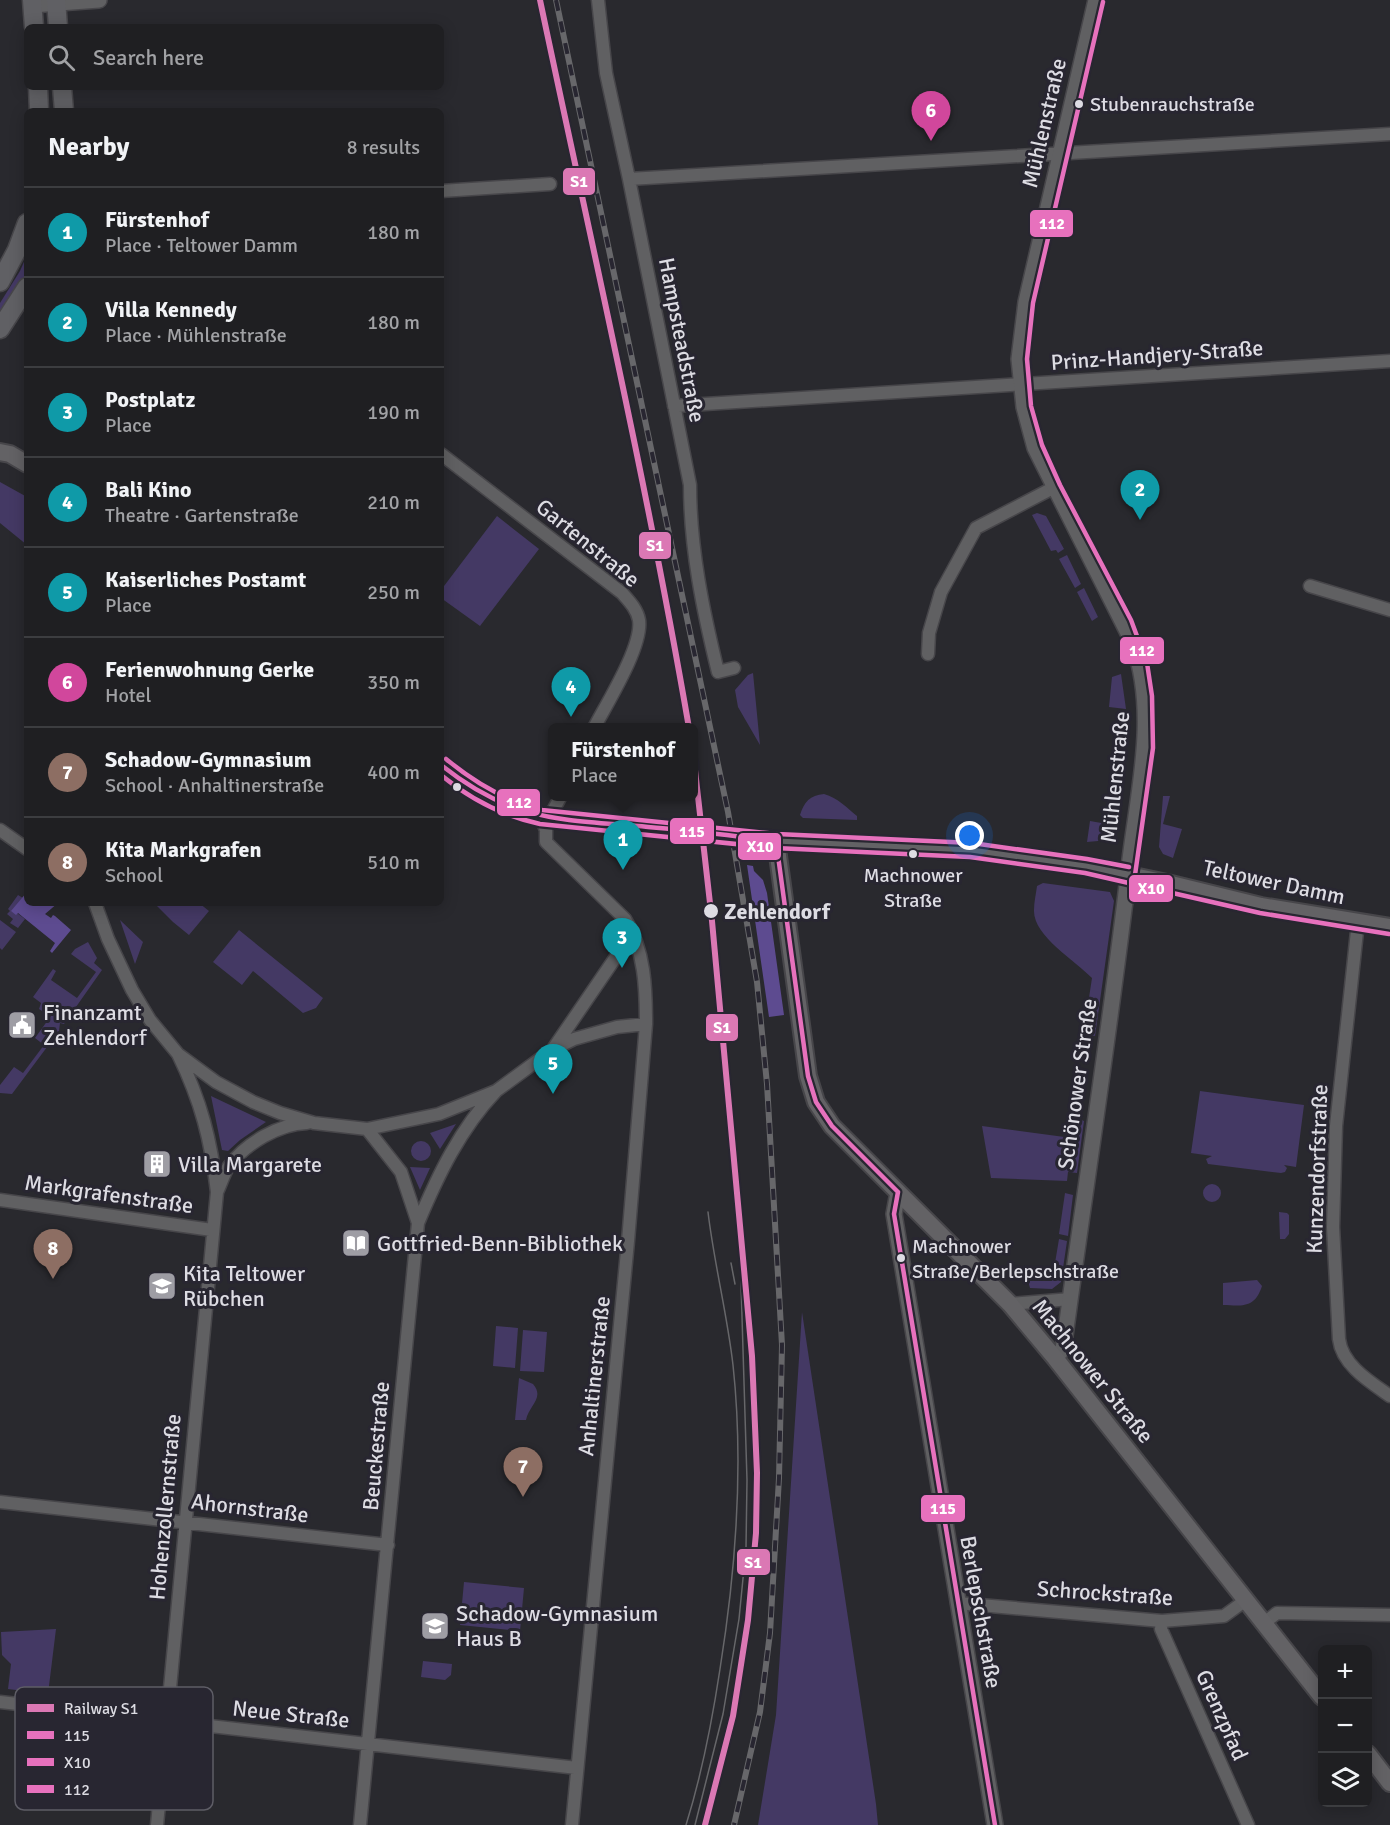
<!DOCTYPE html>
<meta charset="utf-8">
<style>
:root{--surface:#1f1f22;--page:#27272a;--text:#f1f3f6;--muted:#a1a2a5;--line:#3c3d40;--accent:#ea580c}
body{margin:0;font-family:Signika,sans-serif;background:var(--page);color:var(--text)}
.controls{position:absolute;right:18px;bottom:18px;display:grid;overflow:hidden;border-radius:9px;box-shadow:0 3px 15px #0003}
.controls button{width:54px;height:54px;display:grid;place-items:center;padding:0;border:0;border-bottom:2px solid var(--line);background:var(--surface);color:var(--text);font:30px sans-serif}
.you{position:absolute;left:970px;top:836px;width:21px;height:21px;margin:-15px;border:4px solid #fff;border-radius:50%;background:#1a73e8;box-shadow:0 0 0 9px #1a73e833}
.badge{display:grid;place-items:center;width:39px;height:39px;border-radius:50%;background:var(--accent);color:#fff;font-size:20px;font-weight:700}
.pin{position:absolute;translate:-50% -50px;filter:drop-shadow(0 2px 3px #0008)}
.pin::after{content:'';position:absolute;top:32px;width:21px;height:18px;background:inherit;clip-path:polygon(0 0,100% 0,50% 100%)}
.popup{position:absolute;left:548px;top:723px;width:150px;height:78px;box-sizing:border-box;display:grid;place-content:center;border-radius:9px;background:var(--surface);filter:drop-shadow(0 2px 4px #0005);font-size:20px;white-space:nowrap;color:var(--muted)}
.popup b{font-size:22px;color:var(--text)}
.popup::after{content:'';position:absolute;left:50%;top:100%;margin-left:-12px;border:12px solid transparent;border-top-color:var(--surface)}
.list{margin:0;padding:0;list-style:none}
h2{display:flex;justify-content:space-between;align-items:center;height:78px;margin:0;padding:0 24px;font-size:26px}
h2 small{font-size:20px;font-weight:400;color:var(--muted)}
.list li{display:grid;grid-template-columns:39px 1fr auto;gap:18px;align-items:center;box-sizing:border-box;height:90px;padding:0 24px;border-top:2px solid var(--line)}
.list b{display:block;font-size:22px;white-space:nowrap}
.list p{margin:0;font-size:20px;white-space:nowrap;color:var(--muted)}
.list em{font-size:20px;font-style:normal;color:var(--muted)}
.icon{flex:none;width:33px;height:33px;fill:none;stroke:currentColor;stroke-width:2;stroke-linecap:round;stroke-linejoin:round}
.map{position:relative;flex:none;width:1390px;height:1825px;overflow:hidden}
.search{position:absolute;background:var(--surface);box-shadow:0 3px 15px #0003;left:24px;top:24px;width:420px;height:66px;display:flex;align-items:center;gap:15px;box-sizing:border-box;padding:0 21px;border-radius:9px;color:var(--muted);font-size:22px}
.panel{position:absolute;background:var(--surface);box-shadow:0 3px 15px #0003;left:24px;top:108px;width:420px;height:798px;border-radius:9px}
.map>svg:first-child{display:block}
.green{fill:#443964}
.forest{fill:#5d4b90}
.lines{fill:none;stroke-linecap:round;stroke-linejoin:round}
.minor-casing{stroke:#47464a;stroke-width:15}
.tertiary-casing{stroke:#47464a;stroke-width:18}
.secondary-casing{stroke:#47464a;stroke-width:20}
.primary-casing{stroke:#47464a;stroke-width:21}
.minor{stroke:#606062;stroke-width:12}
.tertiary{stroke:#606062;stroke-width:15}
.secondary{stroke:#636265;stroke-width:16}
.primary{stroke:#606064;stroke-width:18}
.tram{stroke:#67676a;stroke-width:1.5}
.rail-casing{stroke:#67676a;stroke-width:6}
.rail{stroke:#282631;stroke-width:4;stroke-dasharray:11;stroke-linecap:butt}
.bus-1-casing{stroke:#282631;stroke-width:9}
.bus-2-casing{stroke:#282631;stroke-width:9}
.bus-3-casing{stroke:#282631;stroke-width:9}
.bus-1{stroke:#e771bd;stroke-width:4.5}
.bus-2{stroke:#e771bd;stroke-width:4.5}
.bus-3{stroke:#e771bd;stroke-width:4.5}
.rail-1-casing{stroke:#282631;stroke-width:10}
.rail-1{stroke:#db78b4;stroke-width:6}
.bus-dot{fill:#dddce3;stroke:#282631;stroke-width:2}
.labels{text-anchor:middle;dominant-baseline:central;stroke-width:6;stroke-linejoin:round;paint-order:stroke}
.bus-label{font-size:20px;fill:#dddce3;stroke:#282631;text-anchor:start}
.street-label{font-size:22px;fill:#dddce3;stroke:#282631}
.stop-label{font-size:22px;font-weight:bold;fill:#dddce3;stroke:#282631;text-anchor:start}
.poi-label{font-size:22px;fill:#dddce3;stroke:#282631;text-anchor:start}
.key{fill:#282631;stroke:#5e5d66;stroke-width:1.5}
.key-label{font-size:16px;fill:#dddce3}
.line-badge{stroke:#282631;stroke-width:2}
.badge-label{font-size:16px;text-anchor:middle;font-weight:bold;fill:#fff}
</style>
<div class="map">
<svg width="1390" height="1825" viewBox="0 0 1390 1825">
<rect width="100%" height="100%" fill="#29292e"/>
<path class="green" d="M27,255V273L0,316V303L20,271Z
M0,482L27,497V545L0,523Z
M1037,513L1046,516L1064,549L1058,553L1056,550L1051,551L1032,515Z
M497,516L539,549L480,626L441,598V590Z
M1067,555L1081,584L1075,588L1059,559Z
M1084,588L1098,617L1092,621L1077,592Z
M753,673L760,745L738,707L735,690L748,675Z
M1121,674L1126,709L1109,707L1112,677Z
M824,794C838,798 847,808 857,816V820L803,818L800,815C804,802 810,795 824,794Z
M1163,796H1170L1163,824L1182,829L1173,858L1163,854L1159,847Z
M1090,821L1107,824L1104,836L1098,841L1087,842Z
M1043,883L1110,892L1114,901L1095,1036L1089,1035L1085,1024L1092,978C1075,960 1033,936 1034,910C1034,902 1036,894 1037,886Z
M18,895L23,898L19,904L17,913L25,919L18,928L10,923L13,919L7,914L10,911L8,909Z
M154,903H199L209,911L189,935L173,922Z
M0,920L16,932L2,950L0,948Z
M120,920L143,942L135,964Z
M239,930L323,998L316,1008L303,1013L253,971L242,985L213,962Z
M88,942L97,958L94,963L102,970L64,1024L60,1023L59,1031L12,1094L0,1093V1085L14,1067L23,1073L44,1045L35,1038L53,1013L45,1007L42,1011L39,1009L41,1003L33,997L53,969L56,971L51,980L77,998L96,972L71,954L75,949Z
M1200,1091L1304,1105L1296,1167L1284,1165L1287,1168L1285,1172L1281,1173L1208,1164L1206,1159L1212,1156L1191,1153Z
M211,1096L266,1122L240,1140L228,1151L222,1150Z
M1076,1118L1084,1121L1077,1173L1068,1172L1067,1181L991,1178L982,1126L1072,1138Z
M456,1124L440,1149L430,1133Z
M411 1151a10 10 0 1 1 20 0a10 10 0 1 1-20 0Z
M410,1167L430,1168L420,1190Z
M1203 1193a9 9 0 1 1 18 0a9 9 0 1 1-18 0Z
M1065,1193L1073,1195L1068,1236L1059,1234Z
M1279,1212L1287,1213L1289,1215V1234L1285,1239H1280Z
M1059,1239L1067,1241L1061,1282L1052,1289L1030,1288L1028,1281H1052Z
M1257,1280L1262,1286C1255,1308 1243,1306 1223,1305V1283Z
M802,1312L876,1804L878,1825H758L776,1715Z
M496,1326L518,1328L515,1368L493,1366Z
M523,1330L547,1332L544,1372L520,1371Z
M519,1378L533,1384C545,1398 529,1405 526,1420H515Z
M464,1582L524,1588L520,1631L460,1625Z
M56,1629L48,1694L8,1689L11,1664L2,1655L1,1632Z
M423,1661L452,1664L451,1675L445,1680L421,1677Z"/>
<path class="forest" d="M747,865L753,866L754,871L763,880L767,893L784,1015L769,1017Z
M27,892V903H58L45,914L51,918L53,915L55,916L71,930L52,953L50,951L55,943L18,913L16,915L11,911Z"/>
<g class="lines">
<g class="minor-casing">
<path id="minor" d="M598,0L606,73L629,179L690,485C690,548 703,611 718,672L734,668
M629,179L1390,134
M441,191L550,184
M674,406L1390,361
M441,454L622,593C629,601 637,609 639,620C643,646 607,703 594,728
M1310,586L1390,610
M928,654L929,633L941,592L976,528L1053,488
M541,817L546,830V842L625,919C645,950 646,989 646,1024L628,1241L572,1825
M549,818L561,796
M0,830L27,849
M95,903L108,939L132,990L150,1020L178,1054L216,1082L253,1102L280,1113L314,1123L367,1129L439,1114L496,1091L552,1050L574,1039L617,1027L646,1024
M1358,922L1336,1126L1333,1227L1339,1339C1342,1365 1370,1382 1390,1396
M553,1049L633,932
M367,1129L401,1172L418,1223
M217,1192C221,1184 224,1173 229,1166C246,1143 279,1124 307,1123
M0,1200L212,1230
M1010,1304L1071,1299
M0,1502L388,1545
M957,1603L1162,1621L1224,1616L1246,1600
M1162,1621L1161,1629L1248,1825
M1264,1623L1277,1613L1390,1615
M0,1702L577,1768
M157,1825L217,1192C211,1140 201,1101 178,1054
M360,1825L418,1223C438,1175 460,1129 496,1091"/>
</g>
<g class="tertiary-casing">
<path id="tertiary" d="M32,5L99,0
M898,1192L894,1214L995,1825
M1055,1358L1063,1349L1066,1329C1087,1176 1111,1022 1129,868C1137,794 1159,716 1133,643L1035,448L1024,407L1019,359L1026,302L1096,0"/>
</g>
<g class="secondary-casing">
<path id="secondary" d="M0,452L10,454L27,464
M441,765C469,789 505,810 541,817L776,841L971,850L1086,866L1167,883L1261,906L1390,927
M776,841L808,1076L816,1102L832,1126L1010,1304L1055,1358L1322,1697
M1368,1754L1390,1783"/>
</g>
<g class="primary-casing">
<path id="primary" d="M32,0L34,27
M56,0L58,27
M38,87L39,111
M62,87L64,111
M0,282L17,250L27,223
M0,329L27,287"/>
</g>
<use href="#minor" class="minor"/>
<use href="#tertiary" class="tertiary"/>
<use href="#secondary" class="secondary"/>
<use href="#primary" class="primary"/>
<path class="tram" d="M731,1263L735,1284
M686,1825C702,1774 712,1722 720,1669C736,1569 744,1466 733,1365C727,1313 714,1263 708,1212
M695,1825L723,1714L739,1619L746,1548L747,1480L739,1219"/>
<g class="rail-casing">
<path id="rail" d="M556,0L728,812L757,982L767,1084L782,1345L779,1478L770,1633L760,1712L734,1825"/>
</g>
<use href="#rail" class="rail"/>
<g class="bus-1-casing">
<path id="bus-1" d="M441,765C514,823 561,819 648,827C691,830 733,836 776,841
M776,841L808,1076L816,1102L832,1126L898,1192
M898,1192L894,1214L995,1825"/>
</g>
<g class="bus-2-casing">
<path id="bus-2" d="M441,775C470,799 503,816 540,824L775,848L970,857L1085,873L1260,913L1389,934"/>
</g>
<g class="bus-3-casing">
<path id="bus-3" d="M1103,2L1033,303L1027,359L1031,406L1042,445L1060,485L1131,620L1147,663L1152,696L1153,748L1135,875
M446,759C475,783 506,801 542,810L777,834L972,843L1087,859L1129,867"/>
</g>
<use href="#bus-1" class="bus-1"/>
<use href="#bus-2" class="bus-2"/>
<use href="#bus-3" class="bus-3"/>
<g class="rail-1-casing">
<path id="rail-1" d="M540,0C591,242 647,484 689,728
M694,761L712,921L752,1356L757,1473L756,1533L748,1620L733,1716L705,1825"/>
</g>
<use href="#rail-1" class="rail-1"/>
</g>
<defs>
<g id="civic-square" transform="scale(1.5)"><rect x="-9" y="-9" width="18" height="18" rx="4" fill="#9e9da4" stroke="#282631"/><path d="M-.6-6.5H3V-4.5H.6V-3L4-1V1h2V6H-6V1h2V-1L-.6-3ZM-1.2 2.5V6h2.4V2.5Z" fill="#fff"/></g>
<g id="building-square" transform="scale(1.5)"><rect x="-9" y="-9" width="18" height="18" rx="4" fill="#9e9da4" stroke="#282631"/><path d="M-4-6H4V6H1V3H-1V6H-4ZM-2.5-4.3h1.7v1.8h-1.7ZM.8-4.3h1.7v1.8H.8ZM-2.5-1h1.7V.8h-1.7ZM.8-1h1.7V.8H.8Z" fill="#fff"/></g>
<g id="library-square" transform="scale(1.5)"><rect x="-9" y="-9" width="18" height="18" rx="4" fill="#9e9da4" stroke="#282631"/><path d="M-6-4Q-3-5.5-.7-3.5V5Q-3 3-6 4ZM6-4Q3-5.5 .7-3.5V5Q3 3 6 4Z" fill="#fff"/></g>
<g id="school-square" transform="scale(1.5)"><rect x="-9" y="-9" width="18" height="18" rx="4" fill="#9e9da4" stroke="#282631"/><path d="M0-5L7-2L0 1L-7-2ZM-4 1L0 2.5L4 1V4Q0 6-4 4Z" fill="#fff"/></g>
</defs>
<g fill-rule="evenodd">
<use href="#civic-square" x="22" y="1025"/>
<use href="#building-square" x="157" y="1164"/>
<use href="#library-square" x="356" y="1243"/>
<use href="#school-square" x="162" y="1286"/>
<use href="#school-square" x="435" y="1626"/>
</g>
<g class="bus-dot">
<circle cx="1079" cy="104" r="5"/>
<circle cx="457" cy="787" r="5"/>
<circle cx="913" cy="854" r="5"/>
<circle cx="711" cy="911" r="8"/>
<circle cx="901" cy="1258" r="5"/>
</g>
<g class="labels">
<g class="bus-label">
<text x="1090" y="104">Stubenrauchstraße</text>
<text x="913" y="875" text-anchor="middle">Machnower<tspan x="913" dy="25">Straße</tspan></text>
<text x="912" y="1246">Machnower<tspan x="912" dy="25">Straße/Berlepschstraße</tspan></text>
</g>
<g class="street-label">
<text transform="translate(1044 123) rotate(-77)">Mühlenstraße</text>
<text transform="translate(682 340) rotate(79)">Hampsteadstraße</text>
<text transform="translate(1157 355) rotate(-4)">Prinz-Handjery-Straße</text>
<text transform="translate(588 543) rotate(39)">Gartenstraße</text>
<text transform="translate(1115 777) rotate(-84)">Mühlenstraße</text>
<text transform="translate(1274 882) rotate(12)">Teltower Damm</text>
<text transform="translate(1077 1084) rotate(-82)">Schönower Straße</text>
<text transform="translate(1317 1169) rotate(-88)">Kunzendorfstraße</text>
<text transform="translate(109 1194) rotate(8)">Markgrafenstraße</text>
<text transform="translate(1093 1371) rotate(51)">Machnower Straße</text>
<text transform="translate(594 1376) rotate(-84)">Anhaltinerstraße</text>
<text transform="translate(376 1446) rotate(-85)">Beuckestraße</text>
<text transform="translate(165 1507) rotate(-85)">Hohenzollernstraße</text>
<text transform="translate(250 1508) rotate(7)">Ahornstraße</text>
<text transform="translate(1105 1593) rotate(4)">Schrockstraße</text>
<text transform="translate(981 1612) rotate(80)">Berlepschstraße</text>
<text transform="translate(291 1714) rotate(6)">Neue Straße</text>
<text transform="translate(1222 1715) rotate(66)">Grenzpfad</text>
</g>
<g class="stop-label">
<text x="724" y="911">Zehlendorf</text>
</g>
<g class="poi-label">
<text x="43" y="1012">Finanzamt<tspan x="43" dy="25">Zehlendorf</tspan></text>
<text x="178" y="1164">Villa Margarete</text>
<text x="377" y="1243">Gottfried-Benn-Bibliothek</text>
<text x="183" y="1273">Kita Teltower<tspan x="183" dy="25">Rübchen</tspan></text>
<text x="456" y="1613">Schadow-Gymnasium<tspan x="456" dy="25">Haus B</tspan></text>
</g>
</g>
<rect x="15" y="1687" width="198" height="123" rx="9" class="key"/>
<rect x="27" y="1704" width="27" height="8" fill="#db78b4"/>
<rect x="27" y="1731" width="27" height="8" fill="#e771bd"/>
<rect x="27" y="1758" width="27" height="8" fill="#e771bd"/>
<rect x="27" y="1785" width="27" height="8" fill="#e771bd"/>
<g class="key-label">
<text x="64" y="1714">Railway S1</text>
<text x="64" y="1741">115</text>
<text x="64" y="1768">X10</text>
<text x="64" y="1795">112</text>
</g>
<g class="line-badge">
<rect x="562" y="167" width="34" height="29" rx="6" fill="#db78b4"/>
<rect x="1029" y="209" width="45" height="29" rx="6" fill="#e771bd"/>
<rect x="638" y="531" width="34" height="29" rx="6" fill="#db78b4"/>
<rect x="1119" y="636" width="46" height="29" rx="6" fill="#e771bd"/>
<rect x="496" y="788" width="45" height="29" rx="6" fill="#e771bd"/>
<rect x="669" y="817" width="46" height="28" rx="6" fill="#e771bd"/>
<rect x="737" y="832" width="45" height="29" rx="6" fill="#e771bd"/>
<rect x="1128" y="874" width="46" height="29" rx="6" fill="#e771bd"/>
<rect x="705" y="1013" width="34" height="29" rx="6" fill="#db78b4"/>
<rect x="920" y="1494" width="46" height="29" rx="6" fill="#e771bd"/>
<rect x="736" y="1548" width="35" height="28" rx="6" fill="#db78b4"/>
</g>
<g class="badge-label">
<text x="579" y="187">S1</text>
<text x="1052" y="229">112</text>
<text x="655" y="551">S1</text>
<text x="1142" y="656">112</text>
<text x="519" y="808">112</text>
<text x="692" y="837">115</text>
<text x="760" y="852">X10</text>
<text x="1151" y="894">X10</text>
<text x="722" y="1033">S1</text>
<text x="943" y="1514">115</text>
<text x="753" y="1568">S1</text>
</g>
</svg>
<div class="controls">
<button>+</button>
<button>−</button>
<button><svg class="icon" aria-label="layers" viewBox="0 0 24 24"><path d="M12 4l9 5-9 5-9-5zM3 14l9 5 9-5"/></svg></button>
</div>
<div class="you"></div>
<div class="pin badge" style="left:623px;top:870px;background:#0f9aa8">1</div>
<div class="popup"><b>Fürstenhof</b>Place</div>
<div class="pin badge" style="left:1140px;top:520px;background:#0f9aa8">2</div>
<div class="pin badge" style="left:622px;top:968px;background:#0f9aa8">3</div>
<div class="pin badge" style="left:571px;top:717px;background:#0f9aa8">4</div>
<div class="pin badge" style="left:553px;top:1094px;background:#0f9aa8">5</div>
<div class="pin badge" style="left:931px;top:141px;background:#d1479c">6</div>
<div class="pin badge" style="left:523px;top:1497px;background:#8d6e63">7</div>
<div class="pin badge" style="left:53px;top:1279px;background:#8d6e63">8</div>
<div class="search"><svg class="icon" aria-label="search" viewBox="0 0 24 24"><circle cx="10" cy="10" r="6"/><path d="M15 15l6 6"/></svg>Search here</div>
<section class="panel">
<h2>Nearby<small>8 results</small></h2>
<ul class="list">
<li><span class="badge" style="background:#0f9aa8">1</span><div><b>Fürstenhof</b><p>Place · Teltower Damm</p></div><em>180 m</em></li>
<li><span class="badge" style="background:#0f9aa8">2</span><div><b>Villa Kennedy</b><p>Place · Mühlenstraße</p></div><em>180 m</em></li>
<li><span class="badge" style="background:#0f9aa8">3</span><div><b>Postplatz</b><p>Place</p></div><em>190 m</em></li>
<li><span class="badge" style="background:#0f9aa8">4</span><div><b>Bali Kino</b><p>Theatre · Gartenstraße</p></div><em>210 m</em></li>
<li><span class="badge" style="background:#0f9aa8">5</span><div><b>Kaiserliches Postamt</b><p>Place</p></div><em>250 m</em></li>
<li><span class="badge" style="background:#d1479c">6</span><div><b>Ferienwohnung Gerke</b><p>Hotel</p></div><em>350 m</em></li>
<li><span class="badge" style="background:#8d6e63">7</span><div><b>Schadow-Gymnasium</b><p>School · Anhaltinerstraße</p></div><em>400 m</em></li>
<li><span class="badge" style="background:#8d6e63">8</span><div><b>Kita Markgrafen</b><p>School</p></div><em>510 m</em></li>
</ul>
</section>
</div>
